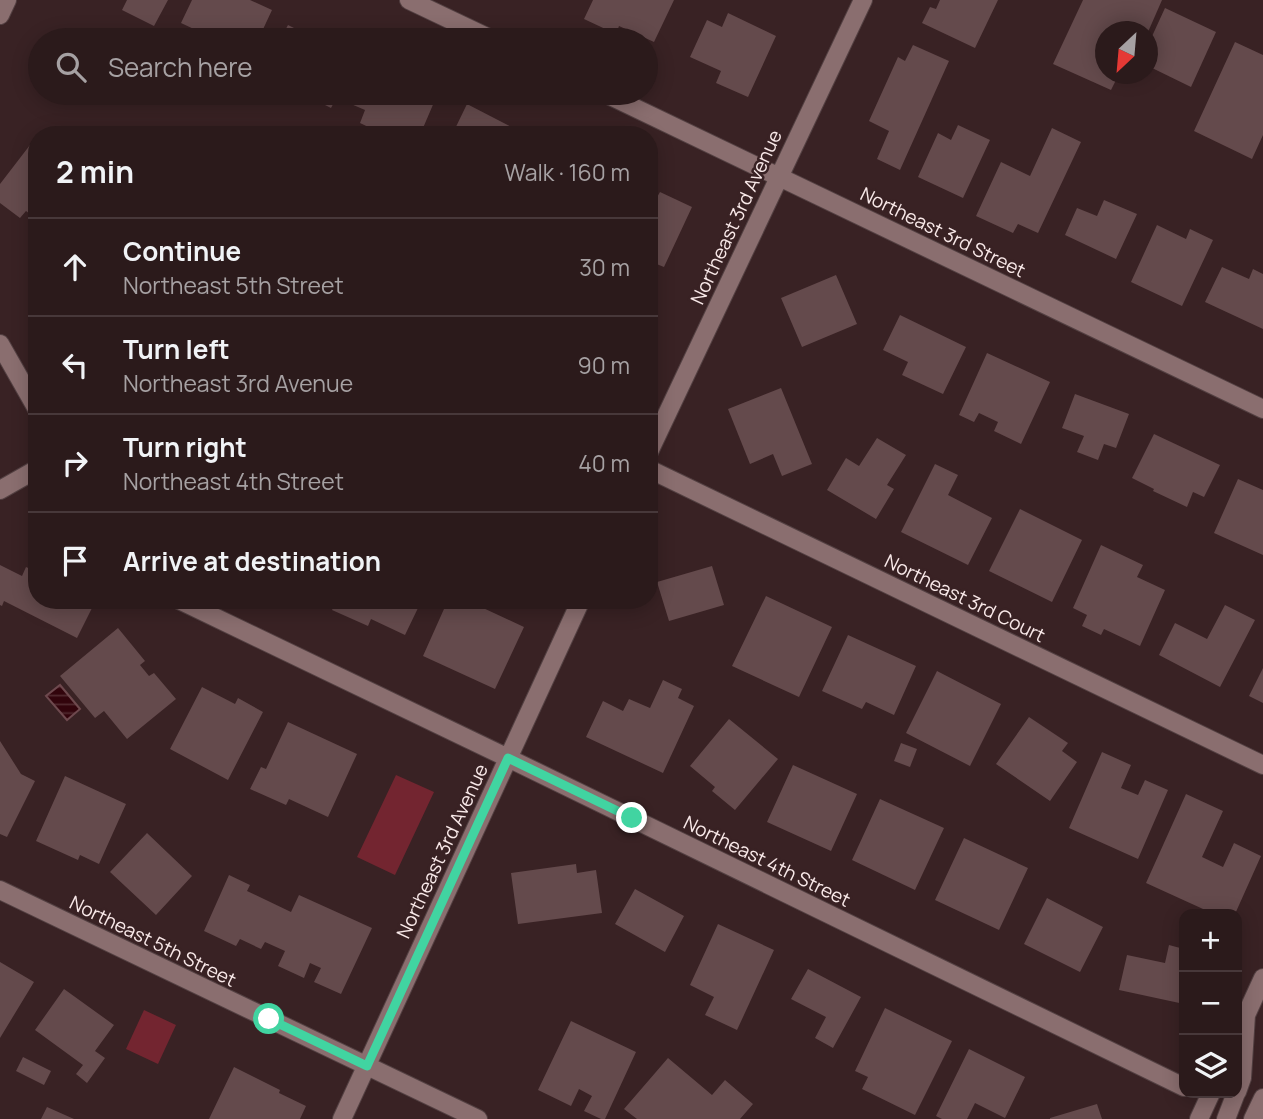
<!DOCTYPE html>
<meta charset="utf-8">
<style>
:root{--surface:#2b1a1b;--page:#332324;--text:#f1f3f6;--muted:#a6a1a3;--line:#47383a}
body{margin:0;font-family:Manrope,sans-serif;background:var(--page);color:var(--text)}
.controls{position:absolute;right:21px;bottom:21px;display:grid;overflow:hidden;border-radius:14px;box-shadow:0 4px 18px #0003}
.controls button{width:63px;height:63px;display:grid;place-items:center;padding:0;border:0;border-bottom:2px solid var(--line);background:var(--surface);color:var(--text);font:35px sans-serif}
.compass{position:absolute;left:1095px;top:21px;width:63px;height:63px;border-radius:50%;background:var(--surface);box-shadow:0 4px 18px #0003;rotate:206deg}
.stop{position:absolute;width:21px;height:21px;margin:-16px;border:5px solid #41d4a1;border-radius:50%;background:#fff}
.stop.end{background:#41d4a1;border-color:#fff;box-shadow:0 2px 7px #0008}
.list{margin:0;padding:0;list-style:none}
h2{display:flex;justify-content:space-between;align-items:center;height:91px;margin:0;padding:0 28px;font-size:30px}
h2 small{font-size:23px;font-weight:400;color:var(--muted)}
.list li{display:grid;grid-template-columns:46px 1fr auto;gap:21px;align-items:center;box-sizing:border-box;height:98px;padding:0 28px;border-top:2px solid var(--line)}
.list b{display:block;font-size:26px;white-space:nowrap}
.list p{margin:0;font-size:23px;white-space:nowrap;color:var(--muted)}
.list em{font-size:23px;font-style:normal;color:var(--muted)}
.icon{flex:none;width:38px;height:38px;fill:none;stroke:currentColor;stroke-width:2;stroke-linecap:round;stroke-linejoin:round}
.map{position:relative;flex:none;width:1263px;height:1119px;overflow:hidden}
.search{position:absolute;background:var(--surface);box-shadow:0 4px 18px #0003;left:28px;top:28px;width:630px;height:77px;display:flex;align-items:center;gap:18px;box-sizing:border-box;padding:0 24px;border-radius:38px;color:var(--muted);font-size:26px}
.panel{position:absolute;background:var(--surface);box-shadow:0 4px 18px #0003;left:28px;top:126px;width:630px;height:483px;border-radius:28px}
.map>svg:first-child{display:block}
.grass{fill:#732530}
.water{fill:url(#water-rules);stroke:#6e494e;stroke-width:2}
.building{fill:#644a4c}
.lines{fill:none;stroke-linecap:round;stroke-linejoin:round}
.minor-casing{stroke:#534042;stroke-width:20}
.secondary-casing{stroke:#534042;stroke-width:20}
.minor{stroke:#8a6e6f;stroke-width:18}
.secondary{stroke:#8a6e6f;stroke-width:18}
.route{stroke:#41d4a1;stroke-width:9}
.labels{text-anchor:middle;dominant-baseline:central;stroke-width:5;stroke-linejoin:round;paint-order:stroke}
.street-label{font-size:19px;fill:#f9e9e9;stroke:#392224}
</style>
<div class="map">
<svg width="1263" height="1119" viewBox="0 0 1263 1119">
<defs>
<pattern id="water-rules" width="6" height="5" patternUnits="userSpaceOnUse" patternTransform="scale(1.75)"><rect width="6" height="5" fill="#32040c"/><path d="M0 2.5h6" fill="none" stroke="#50292f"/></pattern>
</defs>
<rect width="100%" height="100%" fill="#392224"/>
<path class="grass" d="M396,775L434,792L395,875L357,857Z
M144,1010L176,1025L158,1064L126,1049Z"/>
<path class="water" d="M60,685L80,709L67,720L46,696Z"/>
<path class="building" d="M127,0H168L154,26L122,10Z
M192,0H250L272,10L258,40H193L198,31L181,23Z
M593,0H674L654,42L619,26L616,34L584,19Z
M940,0H998L975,48L922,23L930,7L936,9Z
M1083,0H1162L1148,32H1106V74H1119L1111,90L1053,64Z
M1165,8L1216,32L1191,87L1148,66V45Z
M728,13L776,36L748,97L716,83L721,71L690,57L707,20L722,27Z
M288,25L318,40H280Z
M1235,42L1263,55V135L1252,159L1194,131Z
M913,45L949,61L900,170L877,159L889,131L869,121L898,57L905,61Z
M301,93H339L331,108Z
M356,93H438L420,135H385L360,123L365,110L351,104Z
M467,104L527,135H452Z
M958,125L990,140L963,198L918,177L938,133L951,140Z
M1052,128L1081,142L1038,233L1018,224L1013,233L976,216L1001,162L1030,176Z
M30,145L37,151V219L26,211L20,218L0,203V184Z
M660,192L692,207L664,267L649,261V196L656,199Z
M1104,200L1137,214L1116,259L1065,235L1077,208L1097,216Z
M1157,225L1186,239L1190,229L1213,240L1182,306L1131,282Z
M1222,267L1249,279L1253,269L1263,274V329L1205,302Z
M836,275L857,324L802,347L781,298Z
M649,304L658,308L649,328Z
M900,315L966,347L943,394L902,375L908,362L883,350Z
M987,353L1050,382L1021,444L994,431L998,422L979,413L974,422L959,415Z
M781,388L812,464L782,476L773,454L750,464L728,409Z
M1075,394L1129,414L1116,448L1104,444L1098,460L1077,452L1084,436L1062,428Z
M1154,434L1220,465L1204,497L1193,492L1187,507L1153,491L1154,489L1132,478Z
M877,438L906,455L887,485L894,489L876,519L827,490L846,458L859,466Z
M935,464L958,475L948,495L992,518L968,565L901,532Z
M1238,479L1263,490V555L1214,533Z
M1020,509L1082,540L1052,602L989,571Z
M1101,545L1143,565L1137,577L1165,590L1140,646L1104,629L1101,635L1082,626L1087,615L1073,608Z
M0,565L22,576L26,567L37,572V600H91L95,602L77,638L4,601L2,606L0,605Z
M712,566L724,605L669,621L657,582Z
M766,596L832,627L799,697L732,666Z
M337,600H401L418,608L405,635L371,619L368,626L332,610Z
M448,600H466L524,627L495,689L423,656Z
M1225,605L1255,620L1220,687L1159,655L1175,623L1207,639Z
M118,628L145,661L140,665L149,676L154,673L176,699L127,739L104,711L95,718L60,676Z
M848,635L916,666L894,715L866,702L862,709L822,691Z
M1263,668V703L1249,696Z
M937,671L1001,704L970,766L906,733Z
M663,680L682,689L678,698L694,706L663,773L586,737L603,701L623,711L629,699L650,708Z
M202,687L235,704L238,698L263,712L228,780L170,749Z
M1029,717L1068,743L1062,751L1077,762L1050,801L996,764Z
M729,719L778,759L735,810L712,791L715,787L690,766Z
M288,722L357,754L328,817L289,799L286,805L250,789L261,767L266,769Z
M0,741L21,774L35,781L7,837L0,834Z
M901,743L917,749L910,767L894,761Z
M1102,752L1131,765L1121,788L1138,795L1145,780L1168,790L1138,859L1069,828Z
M793,765L857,794L831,851L767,822Z
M65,776L126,804L99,864L80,855L78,860L36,841Z
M1186,794L1223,811L1202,857L1223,867L1234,843L1261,856L1235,914H1214L1146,883Z
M880,799L944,828L915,890L852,860Z
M147,833L192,876L156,915L110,872Z
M964,838L1028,868L999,930L935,900Z
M576,864L577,873L596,870L602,913L518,924L511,873Z
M229,875L250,885L247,891L291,912L299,895L372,928L341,994L314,982L321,968L310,963L304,978L278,966L285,951L265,942L261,949L240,939L236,946L204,931Z
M635,889L684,916L665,952L615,924Z
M1047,898L1103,927L1080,972L1024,944Z
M718,924L774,950L737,1030L705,1015L714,997L690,985Z
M1169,945L1184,949V1004L1119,990L1127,955L1165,963Z
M0,962L34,982L0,1038Z
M808,969L861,997L833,1048L815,1038L826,1017L791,999Z
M64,989L114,1025L95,1051L105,1058L87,1083L76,1074L83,1065L35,1030Z
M885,1008L952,1041L915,1115L862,1089L868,1077L855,1071Z
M571,1021L636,1052L605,1119H601L584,1111L592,1096L579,1089L571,1106L538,1090Z
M969,1049L1025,1077L1005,1118L975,1103L967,1119H942L936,1116Z
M23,1057L51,1071L44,1085L16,1071Z
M668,1058L712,1095L725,1080L753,1104L740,1119H637L624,1109Z
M234,1067L280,1090L279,1093L306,1106L300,1119H209Z
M1097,1104L1102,1119H1050V1118Z
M47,1107L74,1119H41Z"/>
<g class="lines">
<g class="minor-casing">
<path id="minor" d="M409,0L493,40
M0,15L7,0
M604,93L1263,409
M0,344L37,409
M649,452L863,0
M649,469L1263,765
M0,490L37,469
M179,600L508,758L1184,1087
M0,890L478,1119
M342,1119L581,600"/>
</g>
<g class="secondary-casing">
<path id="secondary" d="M1241,1026L1263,978
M1237,1092L1242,1078L1246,1015
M1199,1119L1211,1093
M1226,1119L1236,1093
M1253,1119L1263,1098"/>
</g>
<use href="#minor" class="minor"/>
<use href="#secondary" class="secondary"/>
</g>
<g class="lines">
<path class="route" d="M269,1019L367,1066L508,758L632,818"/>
</g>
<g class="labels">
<g class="street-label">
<text transform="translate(736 217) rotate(-65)">Northeast 3rd Avenue</text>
<text transform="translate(943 232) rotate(26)">Northeast 3rd Street</text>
<text transform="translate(965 598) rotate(26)">Northeast 3rd Court</text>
<text transform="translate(442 851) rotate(-65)">Northeast 3rd Avenue</text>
<text transform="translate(767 861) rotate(26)">Northeast 4th Street</text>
<text transform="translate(153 941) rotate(26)">Northeast 5th Street</text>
</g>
</g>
</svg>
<div class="controls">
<button>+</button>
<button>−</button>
<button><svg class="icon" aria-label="layers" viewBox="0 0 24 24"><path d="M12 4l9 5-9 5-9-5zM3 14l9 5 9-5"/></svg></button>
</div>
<svg class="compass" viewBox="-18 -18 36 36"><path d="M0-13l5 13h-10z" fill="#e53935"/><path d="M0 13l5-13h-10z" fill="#a6a1a3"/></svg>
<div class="stop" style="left:269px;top:1019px"></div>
<div class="stop end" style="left:632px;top:818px"></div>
<div class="search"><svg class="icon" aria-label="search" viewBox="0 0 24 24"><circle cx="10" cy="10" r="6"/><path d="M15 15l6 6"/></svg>Search here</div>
<section class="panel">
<h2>2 min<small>Walk · 160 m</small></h2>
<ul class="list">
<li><svg class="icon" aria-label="ahead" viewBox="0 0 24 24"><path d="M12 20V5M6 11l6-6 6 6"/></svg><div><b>Continue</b><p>Northeast 5th Street</p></div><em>30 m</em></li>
<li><svg class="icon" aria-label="left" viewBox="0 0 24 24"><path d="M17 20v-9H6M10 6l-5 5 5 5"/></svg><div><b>Turn left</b><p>Northeast 3rd Avenue</p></div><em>90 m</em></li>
<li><svg class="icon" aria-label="right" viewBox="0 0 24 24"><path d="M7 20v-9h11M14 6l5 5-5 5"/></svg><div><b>Turn right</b><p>Northeast 4th Street</p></div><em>40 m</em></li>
<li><svg class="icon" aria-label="arrive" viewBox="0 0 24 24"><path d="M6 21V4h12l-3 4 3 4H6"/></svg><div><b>Arrive at destination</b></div></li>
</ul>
</section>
</div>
